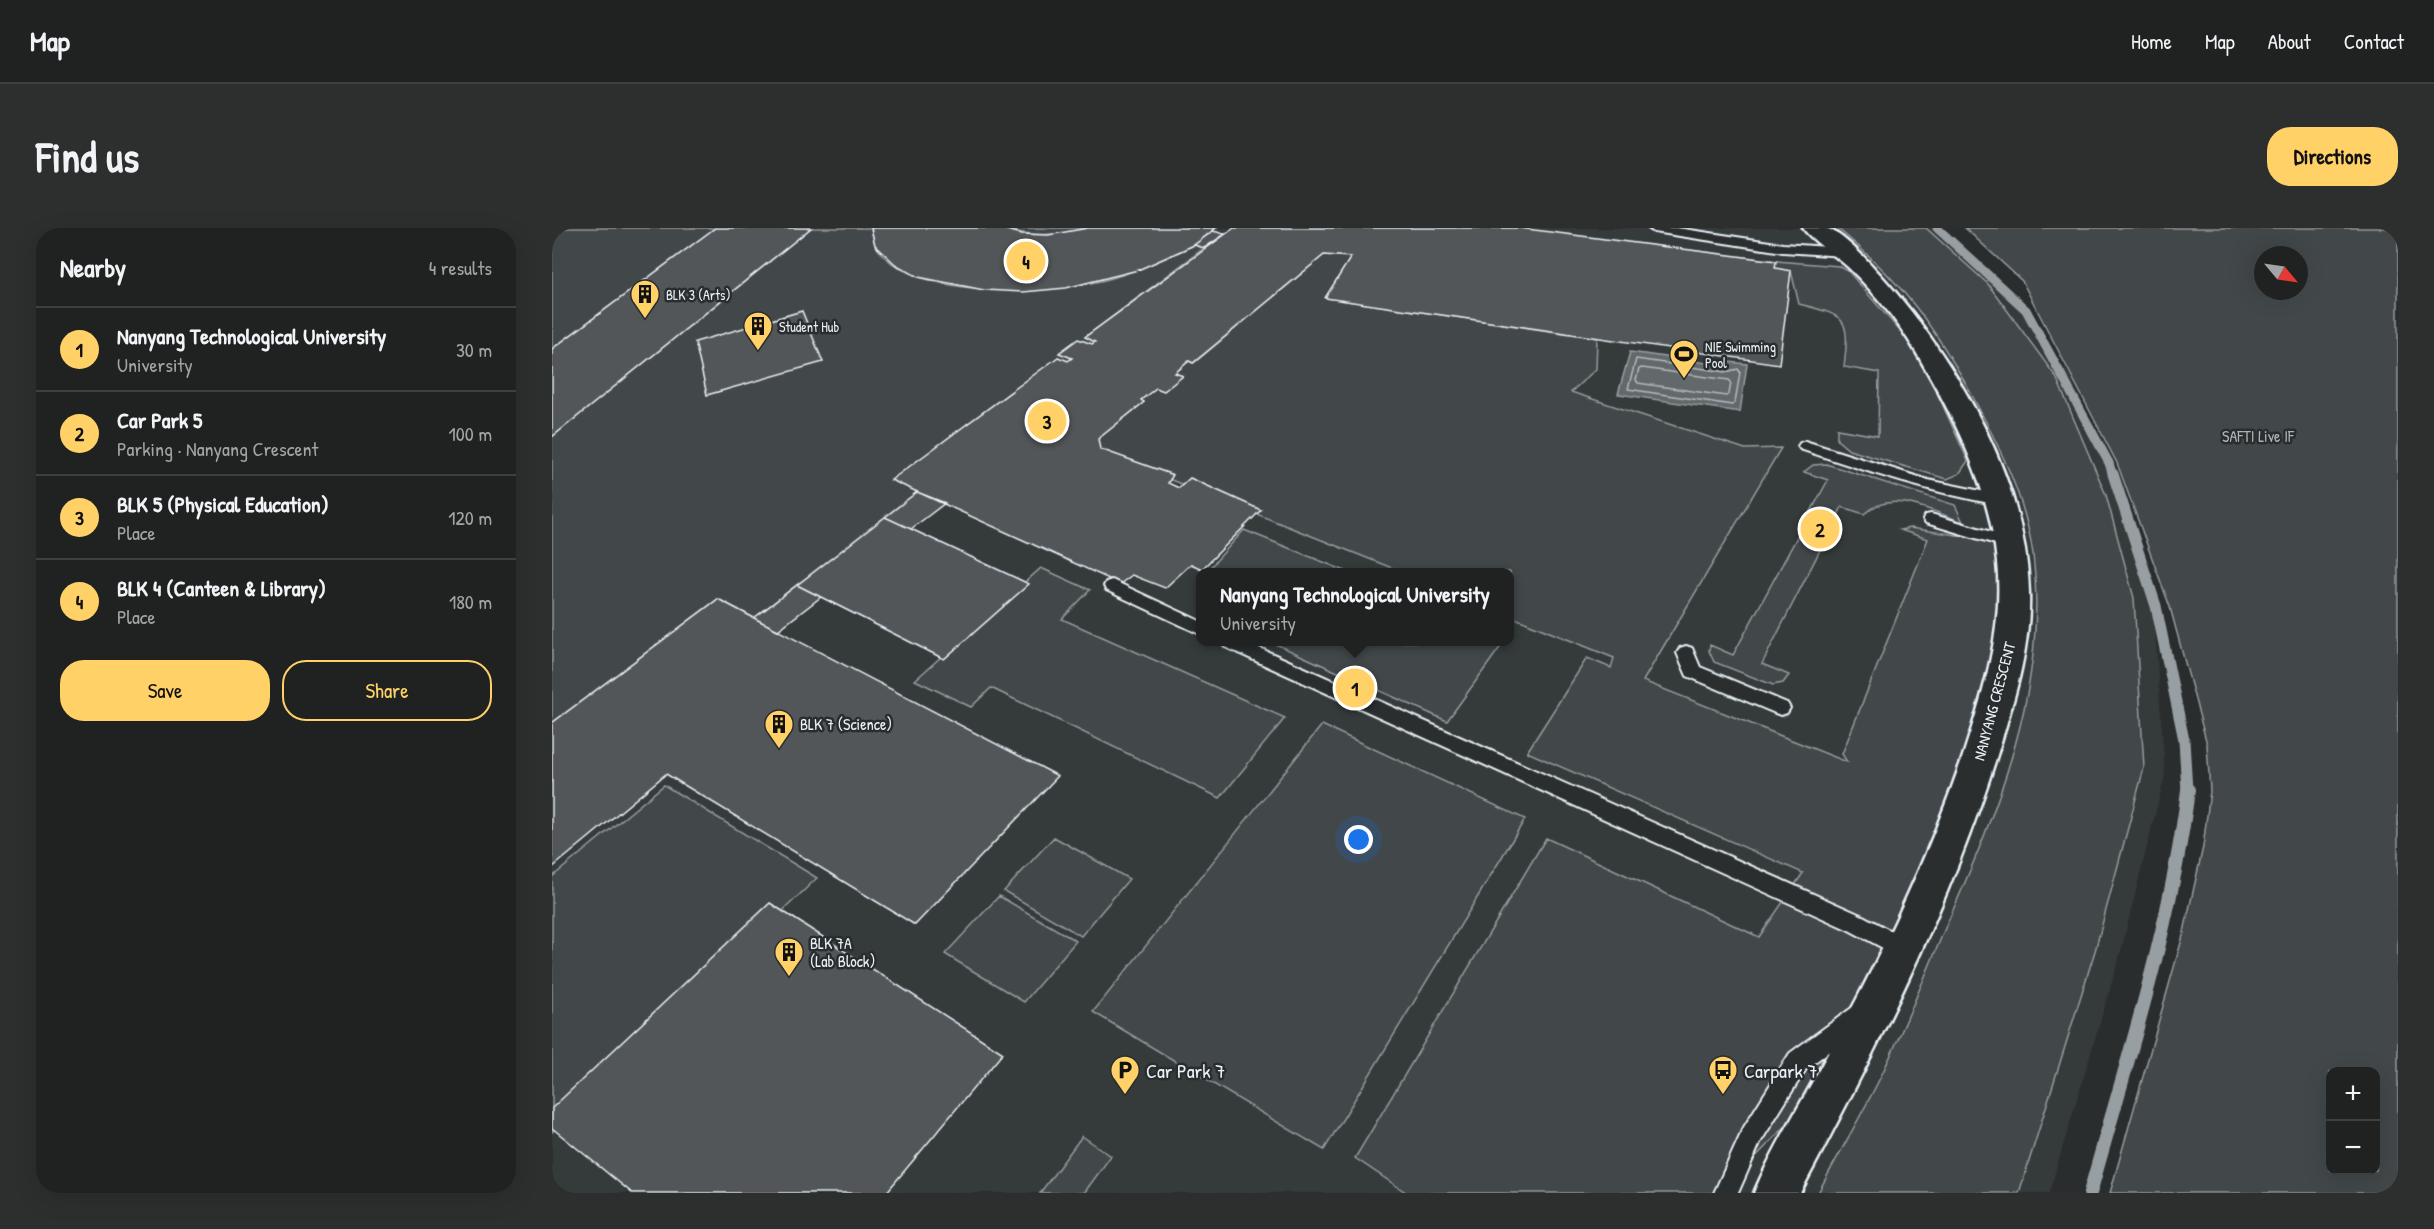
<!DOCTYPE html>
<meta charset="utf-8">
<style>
:root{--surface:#202222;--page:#2d2f2f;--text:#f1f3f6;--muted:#a2a4a5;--line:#3d3f40;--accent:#ffd166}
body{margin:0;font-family:"Patrick Hand",sans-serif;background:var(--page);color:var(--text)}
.controls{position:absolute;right:18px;bottom:18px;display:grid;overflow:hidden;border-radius:12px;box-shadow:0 6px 24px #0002}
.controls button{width:54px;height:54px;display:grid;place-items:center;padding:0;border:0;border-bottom:2px solid var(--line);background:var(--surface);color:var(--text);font:30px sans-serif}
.compass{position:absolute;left:1702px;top:18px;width:54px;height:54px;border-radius:50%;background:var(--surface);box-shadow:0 6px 24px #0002;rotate:119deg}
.you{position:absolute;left:807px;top:612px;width:21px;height:21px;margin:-15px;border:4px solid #fff;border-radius:50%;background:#1a73e8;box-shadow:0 0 0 9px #1a73e833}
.badge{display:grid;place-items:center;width:39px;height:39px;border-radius:50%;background:var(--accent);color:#111;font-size:20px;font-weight:700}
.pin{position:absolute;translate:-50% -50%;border:3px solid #fff;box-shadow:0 2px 6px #0006}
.popup{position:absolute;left:644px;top:340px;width:318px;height:78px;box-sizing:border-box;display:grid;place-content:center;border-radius:12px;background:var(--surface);filter:drop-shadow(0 2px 4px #0005);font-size:20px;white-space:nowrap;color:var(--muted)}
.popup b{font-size:22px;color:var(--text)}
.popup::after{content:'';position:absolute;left:50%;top:100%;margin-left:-12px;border:12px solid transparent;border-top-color:var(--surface)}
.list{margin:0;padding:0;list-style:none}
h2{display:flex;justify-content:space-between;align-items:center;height:78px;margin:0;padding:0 24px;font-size:26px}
h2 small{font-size:20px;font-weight:400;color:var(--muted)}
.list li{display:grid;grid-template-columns:39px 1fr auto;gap:18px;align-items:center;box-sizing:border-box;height:84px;padding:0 24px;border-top:2px solid var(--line)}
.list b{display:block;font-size:22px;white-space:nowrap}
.list p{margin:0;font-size:20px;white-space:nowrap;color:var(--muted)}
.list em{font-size:20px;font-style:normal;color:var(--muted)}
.actions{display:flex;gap:12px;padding:18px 24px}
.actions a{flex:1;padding:14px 0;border:2px solid var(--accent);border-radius:24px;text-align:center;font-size:21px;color:var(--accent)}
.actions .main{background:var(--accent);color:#111}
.map{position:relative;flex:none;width:1846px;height:965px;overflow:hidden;border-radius:24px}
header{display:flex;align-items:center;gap:36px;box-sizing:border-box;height:84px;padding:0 30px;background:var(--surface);border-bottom:2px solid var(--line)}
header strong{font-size:28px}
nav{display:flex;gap:33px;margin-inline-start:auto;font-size:21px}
.intro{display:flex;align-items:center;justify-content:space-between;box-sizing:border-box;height:144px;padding:0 36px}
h1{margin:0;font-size:42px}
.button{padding:15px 27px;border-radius:24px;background:var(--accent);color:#111;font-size:21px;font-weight:700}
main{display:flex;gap:36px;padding:0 36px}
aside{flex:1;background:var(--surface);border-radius:24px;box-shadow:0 6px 24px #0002}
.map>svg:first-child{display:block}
.built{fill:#363a3b;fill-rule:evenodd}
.green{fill:#424648;stroke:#959ca0;stroke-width:1.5;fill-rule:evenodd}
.water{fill:#63686b;stroke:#989fa3;stroke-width:1.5}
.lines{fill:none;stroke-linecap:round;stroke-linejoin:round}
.shore{stroke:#b3bac0;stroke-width:1.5}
.stream-far2{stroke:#989fa3;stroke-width:9}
.stream-far1{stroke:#989fa3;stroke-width:11}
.stream{stroke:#989fa3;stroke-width:14}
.building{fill:#535759;stroke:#e8f1f8;stroke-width:1.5}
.lane-casing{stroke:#e8f1f8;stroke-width:4}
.street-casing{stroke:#e8f1f8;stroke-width:5}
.lane{fill:#2a2d2e;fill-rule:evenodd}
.street{fill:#2a2d2e;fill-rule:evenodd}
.labels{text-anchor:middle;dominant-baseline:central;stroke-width:5;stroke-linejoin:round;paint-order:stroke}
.far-poi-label{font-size:14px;fill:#e8f1f8;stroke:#2a2d2e;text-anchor:start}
.park-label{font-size:16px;fill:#aeb5ba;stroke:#2a2d2e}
.street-label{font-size:16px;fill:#e8f1f8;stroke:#2a2d2e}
.poi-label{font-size:16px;fill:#e8f1f8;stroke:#2a2d2e;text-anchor:start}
.near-poi-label{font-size:20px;fill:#e8f1f8;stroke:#2a2d2e;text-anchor:start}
</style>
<header>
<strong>Map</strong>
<nav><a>Home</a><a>Map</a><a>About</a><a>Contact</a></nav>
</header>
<div class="intro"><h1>Find us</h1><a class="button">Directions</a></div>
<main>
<aside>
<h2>Nearby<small>4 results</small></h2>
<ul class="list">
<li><span class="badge">1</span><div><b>Nanyang Technological University</b><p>University</p></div><em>30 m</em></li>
<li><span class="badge">2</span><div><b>Car Park 5</b><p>Parking · Nanyang Crescent</p></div><em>100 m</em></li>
<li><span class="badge">3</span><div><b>BLK 5 (Physical Education)</b><p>Place</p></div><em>120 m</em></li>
<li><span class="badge">4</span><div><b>BLK 4 (Canteen &amp; Library)</b><p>Place</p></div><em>180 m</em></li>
</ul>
<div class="actions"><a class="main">Save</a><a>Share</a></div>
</aside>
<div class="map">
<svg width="1846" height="965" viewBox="0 0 1846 965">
<rect width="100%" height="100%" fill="#2a2d2e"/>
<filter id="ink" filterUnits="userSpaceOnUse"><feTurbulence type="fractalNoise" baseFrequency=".0167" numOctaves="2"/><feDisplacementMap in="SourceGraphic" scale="12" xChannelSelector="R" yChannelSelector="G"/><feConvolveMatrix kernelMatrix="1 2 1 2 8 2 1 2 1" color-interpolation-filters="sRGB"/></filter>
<g filter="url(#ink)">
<path class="built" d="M0,0H1388L1447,55L1519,149L1570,268L1601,373L1613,547L1566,734L1497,965H0ZM648,344H958V414H648Z"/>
<path class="green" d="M0,0H163L0,121Z
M259,0H319C320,5 321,13 324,18C357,73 498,66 553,52C584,44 613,31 642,17L652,20L533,109L543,114L540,116L526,111L508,124L520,130L516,133L506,129L365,264L202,390L166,371L0,495V209Z
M447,0H536C506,9 476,8 447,0Z
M1285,0H1374L1436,56L1504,149L1554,267L1582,370L1592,540L1543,723L1467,965H1266C1287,925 1310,887 1330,846C1353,798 1373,748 1394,698C1446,580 1497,458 1481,326C1473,269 1448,220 1422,171C1384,100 1348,51 1285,0Z
M1413,0H1846V965H1558L1632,704L1651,619L1658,563L1655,516L1618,379L1565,235L1470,53ZM1711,27H1747V63H1711ZM1778,844H1824V942H1778Z
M772,27L799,29L774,70L1045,110L1044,141L1019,164L1193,221L1229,220L1091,453L1295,534L1290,526L1376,311L1348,302L1358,300L1457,315L1461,399L1293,838L1168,965H855L803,930L994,610L1207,709L1251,645L975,524L1035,430L1059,440L1062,430L958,388V344H850L584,238L548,221L546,211L592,174L589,172L604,160L612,163L631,148L623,145L637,133L642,135Z
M1224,33L1287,38L1296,43L1353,109L1382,158L1416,233L1407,246L1395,251L1297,222L1285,212V201L1326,208L1327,145L1292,139C1298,89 1295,88 1247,76L1239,43L1223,40Z
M1274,236L1403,277L1411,294C1381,284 1339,260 1312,286L1290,279L1210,436L1237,447L1231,455L1221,457L1162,434L1157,423L1158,417L1181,427L1276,252L1252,244L1261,237Z
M692,302L796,344H654Z
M489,340L538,362L510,391L733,490L668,570L439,460L419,479L363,452Z
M719,414H952L895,493Z
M770,497L973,591L772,922L541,784Z
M112,557L265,650L0,904V649Z
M502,609L577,651L529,708L452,663Z
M447,668L524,713L472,774L393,726Z
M530,908L559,928L532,965H488Z"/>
<path class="water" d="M1078,124L1176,138L1177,134L1195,136L1188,184L1066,166Z"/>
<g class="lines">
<path class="shore" d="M1084,131L1174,144L1186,141L1188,144L1183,175L1180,177L1076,161Z
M1090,140L1177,152L1179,154L1177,166L1174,168L1086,155L1084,152L1087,141Z"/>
<path class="stream-far2" d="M1385,0L1474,82L1557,235L1561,248"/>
<path class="stream-far1" d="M1561,246L1604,378L1632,512L1635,563"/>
<path class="stream" d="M1538,965C1575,832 1619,699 1636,562"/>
</g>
<path class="building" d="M163,0H259L0,209V121Z
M319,0H447L470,6L496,7L536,0H664L642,17L586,42L514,60L471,64L432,62L366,49L343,36L323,17Z
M682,0H967L1224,33L1223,40L1239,43L1227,136L773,70L799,29L772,27L641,135L637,133L623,145L631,148L612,163L604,160L589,172L592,174L546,211L548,221L621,247L616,255L627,260L638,250L709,282L650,341L639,336L613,360L580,347L568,356L339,252L506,129L516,133L520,130L507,125L526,111L540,116L543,114L533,109Z
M661,3L673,6L652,20L642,17Z
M250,83L271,134L155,167L143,114Z
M365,264L393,275L359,301L333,289Z
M333,289L359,301L477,356L392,431L245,357Z
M245,357L269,369L226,402L202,390Z
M166,371L202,390L506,548L363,697L114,546L0,640V495Z
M218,675L451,825L334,965H80L0,900V880Z"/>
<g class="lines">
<g class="lane-casing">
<path id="lane" d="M1096,0H1125L1231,16L1292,20L1298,24L1292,28L1231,24L1102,4Z
M1253,213L1376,252L1453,268L1456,272L1448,277C1379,265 1314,243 1248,221L1246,218L1248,215Z
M1379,286L1463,311L1465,315L1463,319L1457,320L1374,295L1371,291L1374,287Z
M560,352L648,393V406L554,362L552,358L554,354Z
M670,414H694L1311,688L1358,713L1362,720L1358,727L1351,730L1344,727L1297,702L673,419Z
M1134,418L1140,420L1148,439L1235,475L1238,480L1235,485L1229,487L1223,485L1135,448L1125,425L1128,420Z
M1309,775L1317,779L1320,786L1317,793L1254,841L1208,915L1186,965H1162L1192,899L1238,825L1301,779Z"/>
</g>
<g class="street-casing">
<path id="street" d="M1251,0C1258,0 1267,0 1273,0C1298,5 1361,84 1376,106C1429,181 1475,272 1477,365C1479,420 1461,475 1445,527C1397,680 1323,824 1248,965H1202C1221,919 1250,875 1273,831C1327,732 1376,632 1412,525C1432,463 1452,400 1445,334C1438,263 1407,199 1372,138C1352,101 1326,68 1296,39C1282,26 1262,15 1251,0Z"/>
</g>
<use href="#lane" class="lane"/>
<use href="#street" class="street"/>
</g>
</g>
<defs>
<g id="building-pin" transform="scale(1.5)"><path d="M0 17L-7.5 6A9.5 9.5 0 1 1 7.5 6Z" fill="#ffd166" stroke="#2a2d2e"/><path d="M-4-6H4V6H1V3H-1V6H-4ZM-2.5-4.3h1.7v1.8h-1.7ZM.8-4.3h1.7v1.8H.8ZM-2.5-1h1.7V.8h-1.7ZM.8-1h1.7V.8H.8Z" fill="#111"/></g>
<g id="stadium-pin" transform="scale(1.5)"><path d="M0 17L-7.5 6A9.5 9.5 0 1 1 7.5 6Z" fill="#ffd166" stroke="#2a2d2e"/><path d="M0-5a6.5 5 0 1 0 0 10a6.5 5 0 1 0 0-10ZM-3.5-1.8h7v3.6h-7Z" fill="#111"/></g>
<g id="parking-pin" transform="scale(1.5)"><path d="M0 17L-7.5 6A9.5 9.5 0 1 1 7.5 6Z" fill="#ffd166" stroke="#2a2d2e"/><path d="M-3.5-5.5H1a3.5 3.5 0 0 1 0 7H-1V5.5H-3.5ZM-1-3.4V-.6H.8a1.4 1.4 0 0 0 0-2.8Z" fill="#111"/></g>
<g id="bus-pin" transform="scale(1.5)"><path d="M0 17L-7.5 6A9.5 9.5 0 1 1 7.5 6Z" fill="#ffd166" stroke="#2a2d2e"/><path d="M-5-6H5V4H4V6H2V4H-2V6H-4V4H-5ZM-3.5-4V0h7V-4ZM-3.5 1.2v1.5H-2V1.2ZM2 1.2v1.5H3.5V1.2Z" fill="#111"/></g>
</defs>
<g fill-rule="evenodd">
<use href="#building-pin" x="93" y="66"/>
<use href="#building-pin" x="206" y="98"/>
<use href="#stadium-pin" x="1132" y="126"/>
<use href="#building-pin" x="227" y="496"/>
<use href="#building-pin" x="237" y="724"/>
<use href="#parking-pin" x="573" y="842"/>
<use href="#bus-pin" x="1171" y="842"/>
</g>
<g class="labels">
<g class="far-poi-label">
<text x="114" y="66">BLK 3 (Arts)</text>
<text x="227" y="98">Student Hub</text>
<text x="1153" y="118">NIE Swimming<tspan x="1153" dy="16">Pool</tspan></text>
</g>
<g class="park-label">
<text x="1706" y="208">SAFTI Live IF</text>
</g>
<g class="street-label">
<text transform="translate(1442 473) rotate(-75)">NANYANG CRESCENT</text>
</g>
<g class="poi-label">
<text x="248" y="496">BLK 7 (Science)</text>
<text x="258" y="715">BLK 7A<tspan x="258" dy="18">(Lab Block)</tspan></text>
</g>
<g class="near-poi-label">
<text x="594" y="842">Car Park 7</text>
<text x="1192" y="842">Carpark 7</text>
</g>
</g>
</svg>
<div class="controls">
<button>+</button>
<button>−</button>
</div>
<svg class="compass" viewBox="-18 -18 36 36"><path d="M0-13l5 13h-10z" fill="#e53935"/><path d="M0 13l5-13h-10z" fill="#a2a4a5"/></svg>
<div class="you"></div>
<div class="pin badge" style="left:803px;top:460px">1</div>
<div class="popup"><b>Nanyang Technological University</b>University</div>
<div class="pin badge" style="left:1268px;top:301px">2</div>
<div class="pin badge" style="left:495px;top:193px">3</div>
<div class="pin badge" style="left:474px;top:33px">4</div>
</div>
</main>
